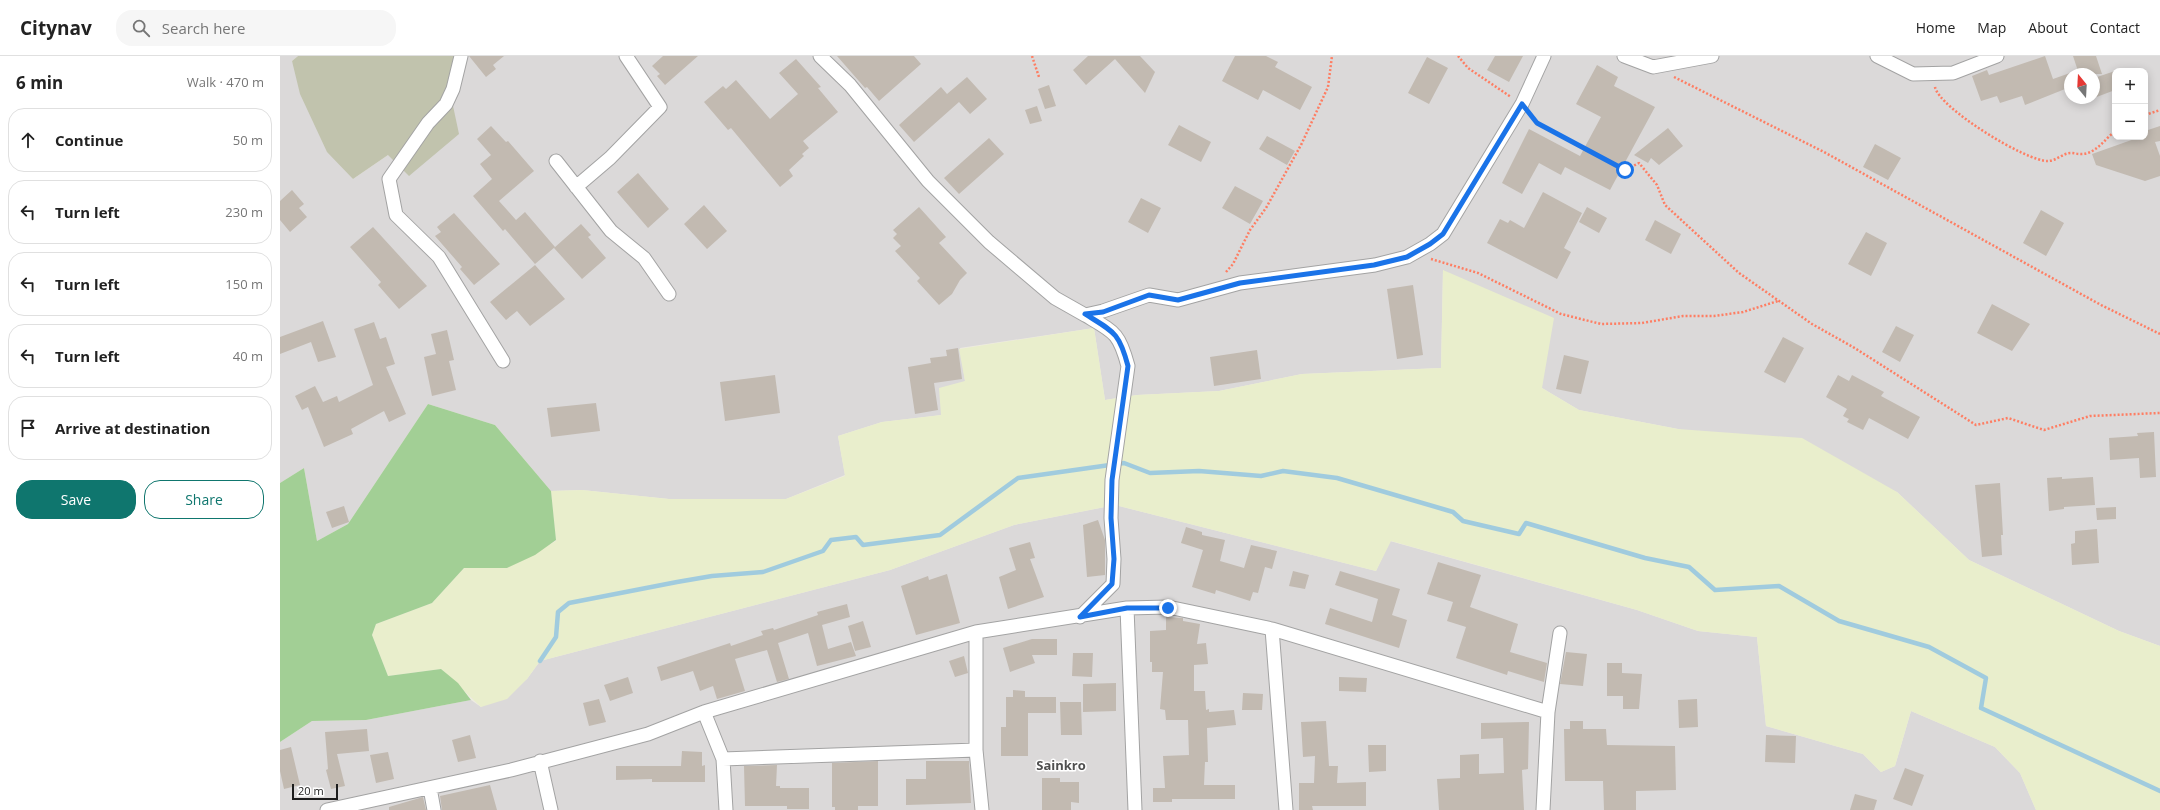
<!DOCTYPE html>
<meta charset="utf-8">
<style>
:root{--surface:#fff;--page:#f6f6f6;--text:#222;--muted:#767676;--line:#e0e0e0;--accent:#0f766e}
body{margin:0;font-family:"Open Sans",sans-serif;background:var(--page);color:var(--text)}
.controls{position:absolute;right:12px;top:12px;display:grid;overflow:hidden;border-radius:8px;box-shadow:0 2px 10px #0003}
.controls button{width:36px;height:36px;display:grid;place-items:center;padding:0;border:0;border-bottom:1px solid var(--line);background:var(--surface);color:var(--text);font:20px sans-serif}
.compass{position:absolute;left:1784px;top:12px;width:36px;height:36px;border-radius:50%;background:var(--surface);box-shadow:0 2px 10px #0003;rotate:342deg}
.scale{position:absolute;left:12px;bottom:10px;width:46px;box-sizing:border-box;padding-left:4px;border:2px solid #1c1c1c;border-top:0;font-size:11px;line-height:14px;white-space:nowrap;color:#1c1c1c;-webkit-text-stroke:3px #fff;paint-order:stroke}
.stop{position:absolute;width:12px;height:12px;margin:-9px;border:3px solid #1a73e8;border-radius:50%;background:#fff}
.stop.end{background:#1a73e8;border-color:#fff;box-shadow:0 1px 4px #0008}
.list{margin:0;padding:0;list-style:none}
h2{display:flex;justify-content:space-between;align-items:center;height:52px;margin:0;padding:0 16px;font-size:17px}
h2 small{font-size:13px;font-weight:400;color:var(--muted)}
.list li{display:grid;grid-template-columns:26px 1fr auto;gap:12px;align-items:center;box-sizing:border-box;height:64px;margin:0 8px 8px;padding:0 8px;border:1px solid var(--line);border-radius:16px}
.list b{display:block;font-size:15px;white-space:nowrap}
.list em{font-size:13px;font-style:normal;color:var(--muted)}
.actions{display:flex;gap:8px;padding:12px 16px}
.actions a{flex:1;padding:9px 0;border:1px solid var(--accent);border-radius:16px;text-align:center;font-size:14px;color:var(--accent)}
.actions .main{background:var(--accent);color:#fff}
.icon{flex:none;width:22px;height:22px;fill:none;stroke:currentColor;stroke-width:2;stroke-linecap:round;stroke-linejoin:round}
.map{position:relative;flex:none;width:1880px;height:754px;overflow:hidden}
header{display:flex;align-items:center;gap:24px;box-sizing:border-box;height:56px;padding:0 20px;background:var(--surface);border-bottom:1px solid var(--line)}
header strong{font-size:19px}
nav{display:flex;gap:22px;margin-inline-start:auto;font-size:14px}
.search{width:280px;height:36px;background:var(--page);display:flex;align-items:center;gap:10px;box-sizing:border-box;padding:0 14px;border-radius:16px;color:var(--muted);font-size:15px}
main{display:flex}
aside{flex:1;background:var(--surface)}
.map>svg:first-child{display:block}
.residential{fill:#dbd9d9;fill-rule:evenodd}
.construction{fill:#c1c3ad}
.farmland{fill:#e9eecc}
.forest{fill:#a2cf95}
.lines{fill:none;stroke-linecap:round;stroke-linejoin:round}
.stream{stroke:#a0cbde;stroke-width:4.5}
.building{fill:#c2bab1}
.street-casing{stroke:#a3a3a3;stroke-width:15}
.path{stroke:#fe7e63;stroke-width:2.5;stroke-dasharray:2 2;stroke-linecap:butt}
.street{stroke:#fff;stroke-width:13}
.route{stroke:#1a73e8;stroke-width:5}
.labels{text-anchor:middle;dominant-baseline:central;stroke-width:3;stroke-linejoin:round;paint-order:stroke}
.quarter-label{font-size:13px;font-weight:bold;fill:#4f4f4f;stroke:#fff}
</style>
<header>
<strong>Citynav</strong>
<div class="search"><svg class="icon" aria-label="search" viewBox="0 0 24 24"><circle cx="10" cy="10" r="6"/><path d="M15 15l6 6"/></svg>Search here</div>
<nav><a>Home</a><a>Map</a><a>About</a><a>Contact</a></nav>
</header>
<main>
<aside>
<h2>6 min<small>Walk · 470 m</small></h2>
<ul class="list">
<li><svg class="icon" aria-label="ahead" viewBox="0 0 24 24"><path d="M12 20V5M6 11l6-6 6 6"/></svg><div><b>Continue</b></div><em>50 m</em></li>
<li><svg class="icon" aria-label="left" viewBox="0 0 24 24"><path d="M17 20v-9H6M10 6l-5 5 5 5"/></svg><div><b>Turn left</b></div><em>230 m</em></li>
<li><svg class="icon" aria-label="left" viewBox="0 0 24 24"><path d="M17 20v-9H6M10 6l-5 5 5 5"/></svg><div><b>Turn left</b></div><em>150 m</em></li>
<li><svg class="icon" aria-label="left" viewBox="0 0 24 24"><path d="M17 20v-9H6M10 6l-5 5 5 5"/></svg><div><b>Turn left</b></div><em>40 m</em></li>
<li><svg class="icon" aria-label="arrive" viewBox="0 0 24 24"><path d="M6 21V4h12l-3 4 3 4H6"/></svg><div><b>Arrive at destination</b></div></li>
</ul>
<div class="actions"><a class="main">Save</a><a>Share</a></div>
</aside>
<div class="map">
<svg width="1880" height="754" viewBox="0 0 1880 754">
<rect width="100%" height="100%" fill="#eeebe2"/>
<path class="residential" d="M0,0H18L12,5L73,123L108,99L169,31L176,0H1880V590L1839,575L1689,504L1617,436L1398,373L1299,354L1262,332L1163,214L1161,312L1022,318L939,335L857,339L825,344L814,272L680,292L685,325L662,359L602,366L558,380L565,419L506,443H389L302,434L271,435L215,369L148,348L68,468L37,485L24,412L0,427ZM1835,15H1865V81H1835ZM1790,18H1814V42H1790Z
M835,449L1096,515L1110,485L1357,554L1418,575L1477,581L1486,670L1583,698L1601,716L1615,710L1631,655L1715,691L1740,717L1756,754H0V686L32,665L86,664L191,644L201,651L247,623L260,605L610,514L734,469Z"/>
<path class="construction" d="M18,0H176L169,31L179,78L129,120L108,99L73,123L47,96L20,38L12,5Z"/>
<path class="farmland" d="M1163,214L1274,262L1262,332L1299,354L1398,373L1522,382L1617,436L1689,504L1839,575L1880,590V754H1756L1740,717L1715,691L1631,655L1615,710L1601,716L1583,698L1486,670L1477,581L1418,575L1357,554L1111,485L1096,515L835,449L734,469L610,514L260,605L247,623L227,643L201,651L161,613L108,620L92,579L96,568L152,547L184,512H227L276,485L271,435L302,434L389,443H506L565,420L558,380L602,366L661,359L659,332L685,325L679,293L814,272L825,344L857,339L939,335L1022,318L1161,312Z"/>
<path class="forest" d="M148,348L215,369L271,435L276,484L255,499L227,512H184L152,547L96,568L92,579L108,620L161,613L178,627L191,644L86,664L32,665L0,686V427L24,412L37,485L68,468Z"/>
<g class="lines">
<path class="stream" d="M260,605L276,581L278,556L289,547L397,526L432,520L483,516L543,495L551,484L576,481L583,489L660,479L738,422L844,407L870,417L919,415L981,420L1003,415L1057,422L1173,456L1183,465L1239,478L1246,467L1365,502L1409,511L1435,534L1499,530L1559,565L1649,591L1706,622L1701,652L1880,735"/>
</g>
<path class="building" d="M189,0H224L213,9L216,13L206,21Z
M383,0H418L385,29L377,20L380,18L372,10Z
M557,0H634L641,8L599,45L587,31L585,32Z
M808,0H860L875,16L865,37L835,3L806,29L793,14Z
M955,0H986L998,6L995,11L1032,31L1020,54L983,34L978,44L942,25Z
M1215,0H1243L1229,26L1207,14Z
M1765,0L1773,23L1790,17V31L1745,49L1742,40L1720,47L1717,40L1701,45L1692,20L1707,14L1709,19Z
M1793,0H1816L1822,18H1799Z
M1147,1L1168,12L1149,48L1128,37Z
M516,3L541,31L538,32L558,56L523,85L529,92L522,98L524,100L509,114L513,120L500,131L451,72L448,74L424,46L443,30L446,33L456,24L490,63L518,38L499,17Z
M1317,9L1338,21L1334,30L1375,51L1330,134L1285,111L1281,119L1259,107L1242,138L1222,127L1249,73L1300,100L1321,61L1296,48Z
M1835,15V34L1814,42V22Z
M687,21L707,43L690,58L679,46L634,86L619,69L661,31L667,38Z
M769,29L776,50L765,53L758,33Z
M757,50L762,65L750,68L745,54Z
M899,69L931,86L921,106L888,89Z
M211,70L226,86L228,85L254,115L219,145L236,164L245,156L275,191L255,208L225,173L223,175L193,140L212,123L200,108L211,99L197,83Z
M1880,70V85L1875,86L1880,100V120L1865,125L1816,109L1812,98L1860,81H1865V75Z
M1388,72L1403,90L1379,109L1371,102L1368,107L1354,99Z
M987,80L1015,95L1007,109L979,93Z
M709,82L724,98L679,138L664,122Z
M1595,88L1621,102L1608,124L1583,111Z
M358,117L389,153L368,172L337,136Z
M955,130L983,145L970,168L942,152Z
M12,134L24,148L19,152L27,161L10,176L0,164V145Z
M1263,136L1302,157L1284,192L1291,196L1277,223L1207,187L1220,163L1228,167L1230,164L1244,172Z
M861,142L881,152L868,177L848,166Z
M424,149L447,175L427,193L404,168Z
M639,151L666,181L659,187L687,217L680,224L672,238L659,249L637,225L640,222L615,195L621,190L613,182L617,178L613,174Z
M1307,151L1327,162L1319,177L1299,166Z
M1761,154L1784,167L1766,200L1743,187Z
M174,157L220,208L194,229L180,213L182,211L155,180L161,176L157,171Z
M1375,164L1401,178L1391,198L1365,184Z
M301,168L311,179L308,181L326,202L302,223L274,192Z
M93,171L147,230L119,253L98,229L101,226L70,191Z
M1586,176L1607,187L1591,220L1568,208Z
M255,209L285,243L250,270L237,255L226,264L210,246Z
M1133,229L1143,299L1117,303L1107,233Z
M1712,248L1750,268L1732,295L1697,277Z
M43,265L56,301L38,306L31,286L0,298V281Z
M94,266L100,283L106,281L115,308L106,311L126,358L109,366L104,355L71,373L73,378L44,391L28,351L22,354L15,340L35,330L43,346L57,340L59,346L93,329L74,273Z
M1616,270L1634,279L1620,306L1602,296Z
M167,274L174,304L169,305L176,334L152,340L144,301L156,298L151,278Z
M1503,281L1524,292L1505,327L1484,316Z
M678,292L682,323L654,327L658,354L635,358L628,311L651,307L650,302L667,300L666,294Z
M977,294L981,323L934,330L930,301Z
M1284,299L1309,305L1301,338L1276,333Z
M495,319L500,357L445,365L440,326Z
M1558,319L1569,325L1572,319L1604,336L1601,340L1640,361L1628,383L1589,362L1583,374L1567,366L1569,363L1563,360L1567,353L1546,341Z
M316,347L320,375L271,381L267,352Z
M1874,376L1876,421L1860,422L1859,402L1830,404L1829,382L1858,380L1857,377Z
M1782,421V423L1813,421L1815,449L1784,451V453L1769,455L1767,422Z
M1720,427L1723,479H1721L1722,499L1702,501L1695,429Z
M64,450L69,466L52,472L46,456Z
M1836,451V463L1817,464L1816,452Z
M818,464L825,484V519L807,521L803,469Z
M906,471L922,476V479L945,484L940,505L964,512L971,489L997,495L992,513L985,511L978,537L973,536L970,545L936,534L935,538L912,531L923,494L901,487Z
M1817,473L1819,507L1792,509L1791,488L1795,487V475Z
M750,486L755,502L750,503L764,541L728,553L719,521L736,514L729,492Z
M1158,506L1201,519L1190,551L1238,568L1230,596L1267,607L1264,626L1228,615L1227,619L1176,602L1186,571L1167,565L1173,546L1147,538Z
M1013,515L1029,519L1025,533L1009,530Z
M1060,515L1120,533L1112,559L1127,564L1119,592L1045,568L1050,552L1092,566L1098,543L1055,529Z
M667,518L680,567L636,579L621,530L648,520L649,524Z
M567,548L570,561L542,569L548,593L571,586L576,600L537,610L528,577L498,587L509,623L497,626L487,594L455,603L465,635L437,643L433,630L420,635L413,615L381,625L377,611L450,587L451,590L483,579L481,575L493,572L494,574L538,559L537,556Z
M886,561L903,562V565L920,568L917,588L926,587L928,608L914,609V635H925L926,654L929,653V656L954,654L956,669L927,672L928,706H925L924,729H955V743H892V746H873V732H885L883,700L909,699L908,664H886L885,654L880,653L883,616H872V606H870V575L886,574Z
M583,565L591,591L575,595L568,570Z
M752,583H777V599H752L755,607L730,616L723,592Z
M1286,596L1307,598L1303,630L1280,628Z
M793,597H813L812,621L792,620Z
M684,600L688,617L675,621L669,605Z
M1327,607H1342V617L1362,618L1359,653H1343V640H1327Z
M348,621L353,637L330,645L324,629Z
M1059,621L1087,622L1086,636L1059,635Z
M836,627V655L803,656V628Z
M733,634L745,635V641H776V657H748V700H721V671H726V641H733Z
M963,637L983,638L982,654H962Z
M319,643L326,666L309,670L303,647Z
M1417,643L1418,671L1399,672L1398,644Z
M780,646H801L802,679H781Z
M1046,665L1049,710H1058L1057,727L1086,726V750H1032L1033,754H1019V727H1034L1035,700L1023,701L1021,666Z
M1290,665H1303V673H1326L1327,689L1395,690L1396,734L1356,735V754H1324L1323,725H1285L1284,673H1290Z
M1249,666L1248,713L1242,714L1244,754H1159L1157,723L1180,722V699L1199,698V718L1224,717L1223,682L1201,683V667Z
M87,673L89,695L57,698L65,730L51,733L46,714L48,713L45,676Z
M190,679L196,702L178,706L172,684Z
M1486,679L1516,680L1515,707L1485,706Z
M1088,689H1106V715L1089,716Z
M11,691L20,729L4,733L0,715V694Z
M402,695L422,696V710L425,709V726H372V723L336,724V710H401Z
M108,696L114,723L96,727L90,699Z
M598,705V750H578V754H555V751H552V707Z
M646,705H689L691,747L626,749V723H646Z
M497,709L496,730H500V732H529V753H507V750H465L464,710Z
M1625,712L1644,719L1632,750L1613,743Z
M762,722H780V726H799V747L791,746V754H762Z
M210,729L217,754H162L160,740Z
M1575,738L1597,744L1594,754H1570Z
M143,741L146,754H109V751Z"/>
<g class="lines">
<g class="street-casing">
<path id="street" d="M181,0L173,33L166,48L148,67L109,123L116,159L159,201L223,305
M540,0L570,29L648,125L709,186L775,242L805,259L823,255L869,239L898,244L960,227L1095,209L1127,201L1150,188L1163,178L1242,48L1264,0
M1344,0L1373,11L1432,0
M1597,0L1633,18L1673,17L1717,0
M276,105L331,175L364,202L389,238
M296,131L330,102L380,51L346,0
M847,552L855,754
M800,561L833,528L834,503L831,462L832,424L848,310C839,276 834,276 805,259
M992,573L1006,754
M696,576V694L702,754
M424,656L443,703L446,754
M443,703L696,694
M260,705L271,754
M150,732L154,754
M47,754L231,714L368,678L424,656L696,576L847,552L888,551L992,573L1268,656
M1263,754L1268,656L1280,577"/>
</g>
<path class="path" d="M752,0L759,21
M1178,0L1188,12L1231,41
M1394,21L1544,96L1821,249L1880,278
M1655,31C1659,52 1747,106 1768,105C1776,105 1783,97 1791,97C1794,97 1797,98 1800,98C1815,99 1825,83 1835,75
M1251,59L1257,67L1345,114L1359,107L1377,129L1385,149L1459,217L1532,268L1573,291L1696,369L1728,362L1764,374L1810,360L1880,357
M1865,59L1880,54
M1151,203L1198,217L1281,258L1321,268L1362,267L1403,260H1434L1463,256L1498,245
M946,216L953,208L970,174L986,152L1021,89L1048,31L1052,0"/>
<use href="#street" class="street"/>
</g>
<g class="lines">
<path class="route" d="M888,552H847L800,561L832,528L834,503L831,462L832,424L848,310C839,276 834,276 805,258L823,256L869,239L898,244L960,227L1094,209L1127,201L1150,188L1163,178L1242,48L1257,67L1345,114"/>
</g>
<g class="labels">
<g class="quarter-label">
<text x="781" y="709">Sainkro</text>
</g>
</g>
</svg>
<div class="controls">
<button>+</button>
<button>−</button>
</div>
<svg class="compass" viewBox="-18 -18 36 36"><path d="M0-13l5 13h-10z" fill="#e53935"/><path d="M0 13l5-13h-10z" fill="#767676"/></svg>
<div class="scale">20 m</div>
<div class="stop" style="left:1345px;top:114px"></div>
<div class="stop end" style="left:888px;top:552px"></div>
</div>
</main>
